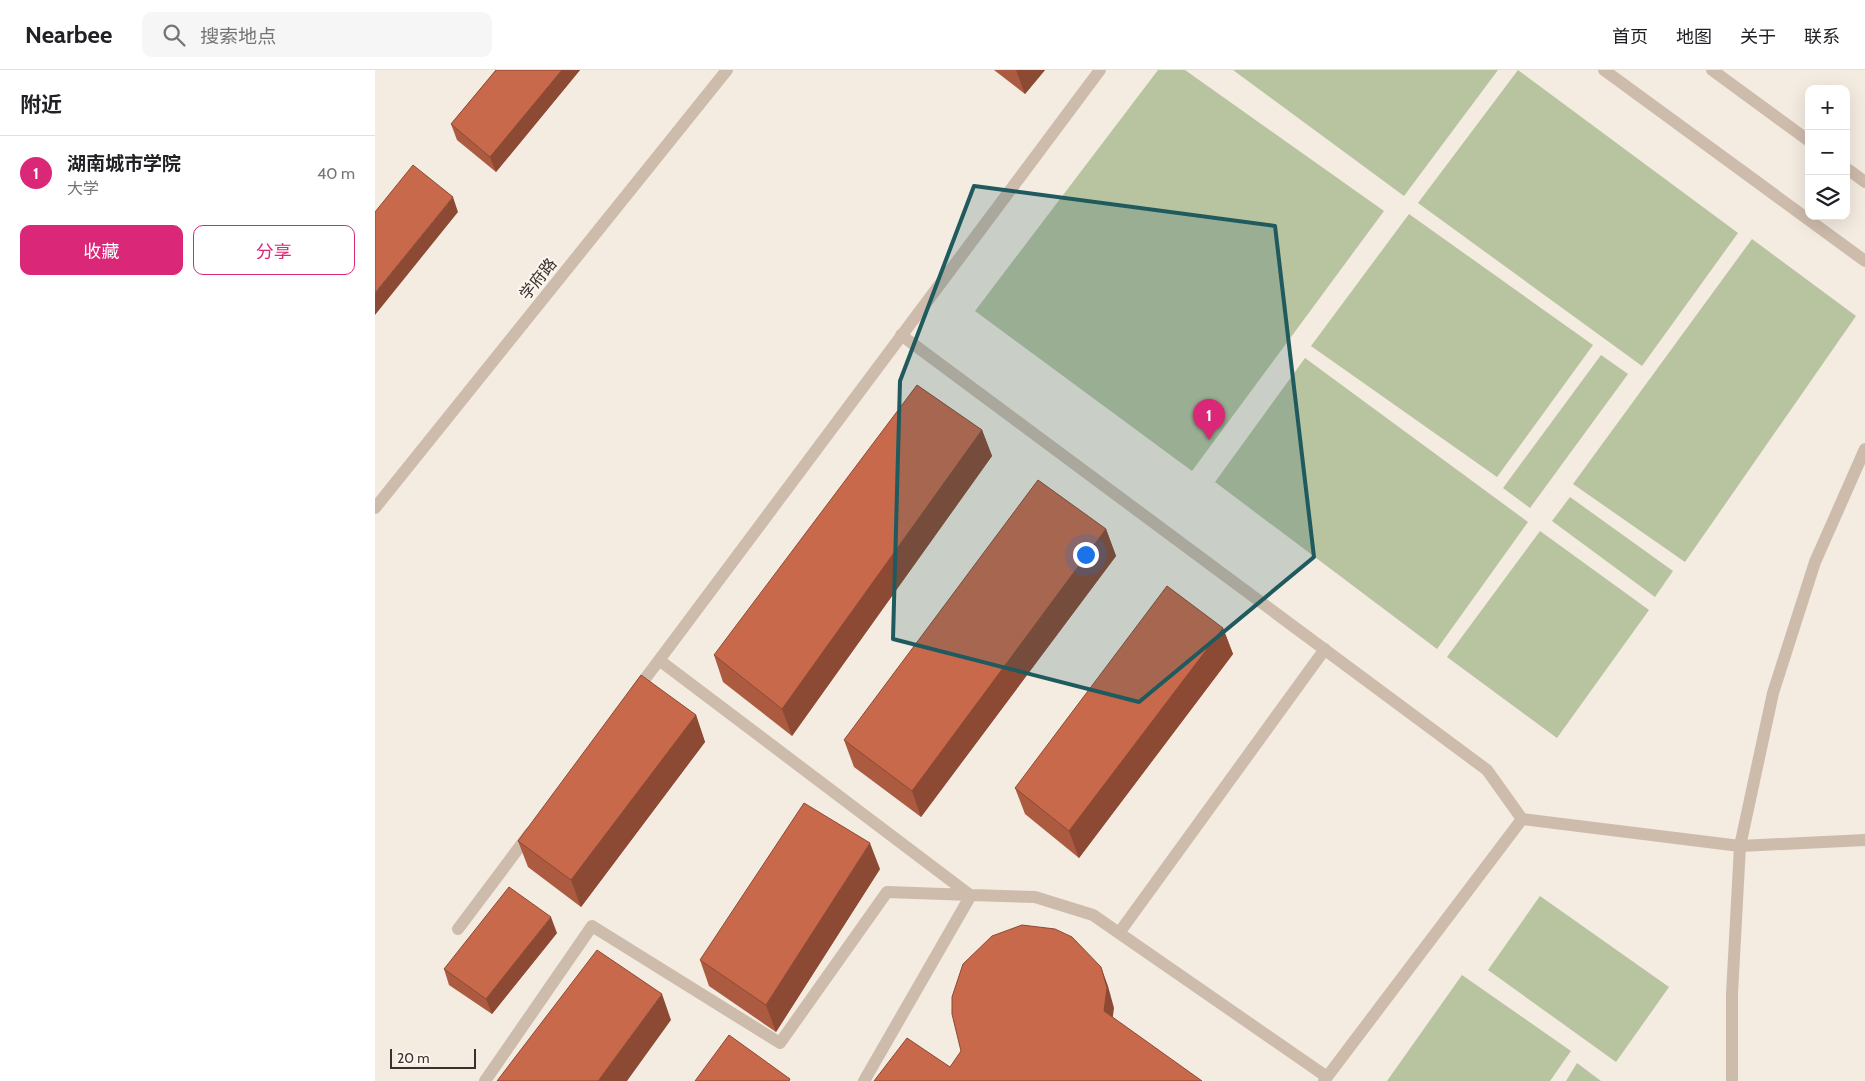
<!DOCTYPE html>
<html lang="zh">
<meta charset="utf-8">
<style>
:root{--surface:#fff;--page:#f6f6f6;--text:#202124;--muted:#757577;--line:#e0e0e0;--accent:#db2777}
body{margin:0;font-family:Cabin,"Noto Sans SC",sans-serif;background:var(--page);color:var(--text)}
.controls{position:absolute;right:15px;top:15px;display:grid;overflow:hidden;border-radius:10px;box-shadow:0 5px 20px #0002}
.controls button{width:45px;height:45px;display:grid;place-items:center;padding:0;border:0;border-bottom:1px solid var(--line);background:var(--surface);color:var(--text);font:25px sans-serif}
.scale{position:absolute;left:15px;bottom:12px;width:86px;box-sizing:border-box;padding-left:5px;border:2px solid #3b302b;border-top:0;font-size:14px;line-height:18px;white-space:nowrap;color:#3b302b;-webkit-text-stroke:4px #fbf5ee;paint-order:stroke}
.you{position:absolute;left:710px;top:484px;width:18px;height:18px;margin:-12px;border:4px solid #fff;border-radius:50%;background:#1a73e8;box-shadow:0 0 0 8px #1a73e833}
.badge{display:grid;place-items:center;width:32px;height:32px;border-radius:50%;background:var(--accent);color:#fff;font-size:16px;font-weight:700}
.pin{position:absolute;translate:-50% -41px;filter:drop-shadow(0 1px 2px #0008)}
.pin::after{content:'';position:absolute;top:26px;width:18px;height:15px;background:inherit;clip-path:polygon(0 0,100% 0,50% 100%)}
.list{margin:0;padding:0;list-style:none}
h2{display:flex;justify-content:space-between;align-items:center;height:65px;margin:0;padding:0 20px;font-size:21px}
h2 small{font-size:16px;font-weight:400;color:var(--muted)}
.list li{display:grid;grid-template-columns:32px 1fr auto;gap:15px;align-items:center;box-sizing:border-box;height:75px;padding:0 20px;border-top:1px solid var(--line)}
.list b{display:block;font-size:19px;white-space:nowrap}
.list p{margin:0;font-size:16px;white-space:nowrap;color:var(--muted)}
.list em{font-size:16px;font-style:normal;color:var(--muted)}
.actions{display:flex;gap:10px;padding:15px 20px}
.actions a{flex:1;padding:11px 0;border:1px solid var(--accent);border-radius:10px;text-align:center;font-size:18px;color:var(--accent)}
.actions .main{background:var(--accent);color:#fff}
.icon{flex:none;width:28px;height:28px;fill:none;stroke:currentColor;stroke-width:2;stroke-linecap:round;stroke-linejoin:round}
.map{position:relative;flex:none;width:1490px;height:1011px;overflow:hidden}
header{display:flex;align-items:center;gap:30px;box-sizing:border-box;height:70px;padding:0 25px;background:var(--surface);border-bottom:1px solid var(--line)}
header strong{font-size:24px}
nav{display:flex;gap:28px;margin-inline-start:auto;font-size:18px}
.search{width:350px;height:45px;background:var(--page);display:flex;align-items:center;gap:12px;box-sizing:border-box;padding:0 18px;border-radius:10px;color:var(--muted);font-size:19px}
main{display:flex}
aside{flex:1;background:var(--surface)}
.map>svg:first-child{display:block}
.green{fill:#b8c4a0}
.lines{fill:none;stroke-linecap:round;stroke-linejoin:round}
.service{stroke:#cdbbac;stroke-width:12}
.tertiary{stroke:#cdbbac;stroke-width:12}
.wall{fill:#ac5a40}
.shaded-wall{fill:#8c4a34}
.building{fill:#c8694b;stroke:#8c4a34}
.marked{fill:#1f5a5e;fill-opacity:0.2;stroke:#1f5a5e;stroke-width:4;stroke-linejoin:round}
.labels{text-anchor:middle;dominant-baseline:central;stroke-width:4.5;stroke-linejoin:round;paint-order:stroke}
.street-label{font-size:16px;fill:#3b302b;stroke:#fbf5ee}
</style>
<header>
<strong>Nearbee</strong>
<div class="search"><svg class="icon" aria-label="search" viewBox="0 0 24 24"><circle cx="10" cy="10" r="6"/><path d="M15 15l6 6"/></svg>搜索地点</div>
<nav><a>首页</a><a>地图</a><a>关于</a><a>联系</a></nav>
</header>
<main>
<aside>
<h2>附近<small></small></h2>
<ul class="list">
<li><span class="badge">1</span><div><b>湖南城市学院</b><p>大学</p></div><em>40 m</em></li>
</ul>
<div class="actions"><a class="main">收藏</a><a>分享</a></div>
</aside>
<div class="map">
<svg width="1490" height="1011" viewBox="0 0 1490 1011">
<rect width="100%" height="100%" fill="#f4ebe1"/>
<path class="green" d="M783,0H810L1009,141L817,401L600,241Z
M858,0H1123L1029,126Z
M1143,0L1363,163L1267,296L1043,133Z
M1034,144L1218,275L1122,407L936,276Z
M1377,169L1481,246L1310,492L1198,414Z
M1226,285L1253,304L1155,438L1128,418Z
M930,288L1153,452L1062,579L840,412Z
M1195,427L1298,501L1280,527L1177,451Z
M1165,461L1274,540L1182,668L1072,587Z
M1165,826L1294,917L1241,992L1113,900Z
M1087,905L1196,981L1175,1011H1012Z
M1202,993L1226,1011H1191Z"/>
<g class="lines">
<path class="service" d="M1229,0L1490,191
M1337,0L1434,71
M1471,98L1490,112
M526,265L1112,700L1147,749
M284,590L595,825
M261,621L725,0
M83,859L155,763
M744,863L950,579
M952,1007L1147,749L1365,776L1490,770
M110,1011L217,856L405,973L512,822L596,825
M489,1011L596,825L660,827L718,845L952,1007L949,1011
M1357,1011V924L1365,776L1398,623L1440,492L1490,379"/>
<path class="tertiary" d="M0,438L352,0"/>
</g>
<path class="wall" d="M121,0H205L121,102L82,70L76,54Z
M619,0H670L650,24Z
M607,360L617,386L417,666L348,612L339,585Z
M731,459L741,486L546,747L479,697L469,670Z
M848,558L858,584L704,788L650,744L640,718Z
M321,645L330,672L206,837L153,797L143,771Z
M505,799L401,962L334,916L325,890Z
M182,863L117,944L74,915L69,899Z"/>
<path class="shaded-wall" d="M187,0H205L121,102L115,87Z
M641,0H670L650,24Z
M78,127L83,142L0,245V223Z
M607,360L617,386L417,666L407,639Z
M731,459L741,486L546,747L537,721Z
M848,558L858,584L704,788L694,761Z
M321,645L330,672L206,837L196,810Z
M495,773L505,799L401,962L391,935Z
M176,847L182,863L117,944L111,929Z
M726,897L733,916L739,938L736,961L729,941Z
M287,924L296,950L252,1011H223Z"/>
<path class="building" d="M121,0H187L115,87L76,54Z
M38,95L78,127L0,223V142Z
M542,315L607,360L407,639L339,585Z
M663,410L731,459L537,721L469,670Z
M792,516L848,558L694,761L640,718Z
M266,605L321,645L196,810L143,771Z
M429,733L495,773L391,935L325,890Z
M134,817L176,847L111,929L69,899Z
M647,855L680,859L697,867L726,897L732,918L729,941L827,1011H499L532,968L575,997L586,981L577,944V927L588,894L617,866Z
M222,880L287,924L223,1011H122Z
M354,965L415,1009L414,1011H320Z"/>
<path class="marked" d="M599,116L900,156L939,487L764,632L518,569L525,311Z"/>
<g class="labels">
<g class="street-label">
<text transform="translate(163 209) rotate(-51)">学府路</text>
</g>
</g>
</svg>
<div class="controls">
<button>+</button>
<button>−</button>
<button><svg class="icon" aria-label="layers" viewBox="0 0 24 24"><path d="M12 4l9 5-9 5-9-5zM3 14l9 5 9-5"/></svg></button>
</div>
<div class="scale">20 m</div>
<div class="you"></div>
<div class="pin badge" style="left:834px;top:370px">1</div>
</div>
</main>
